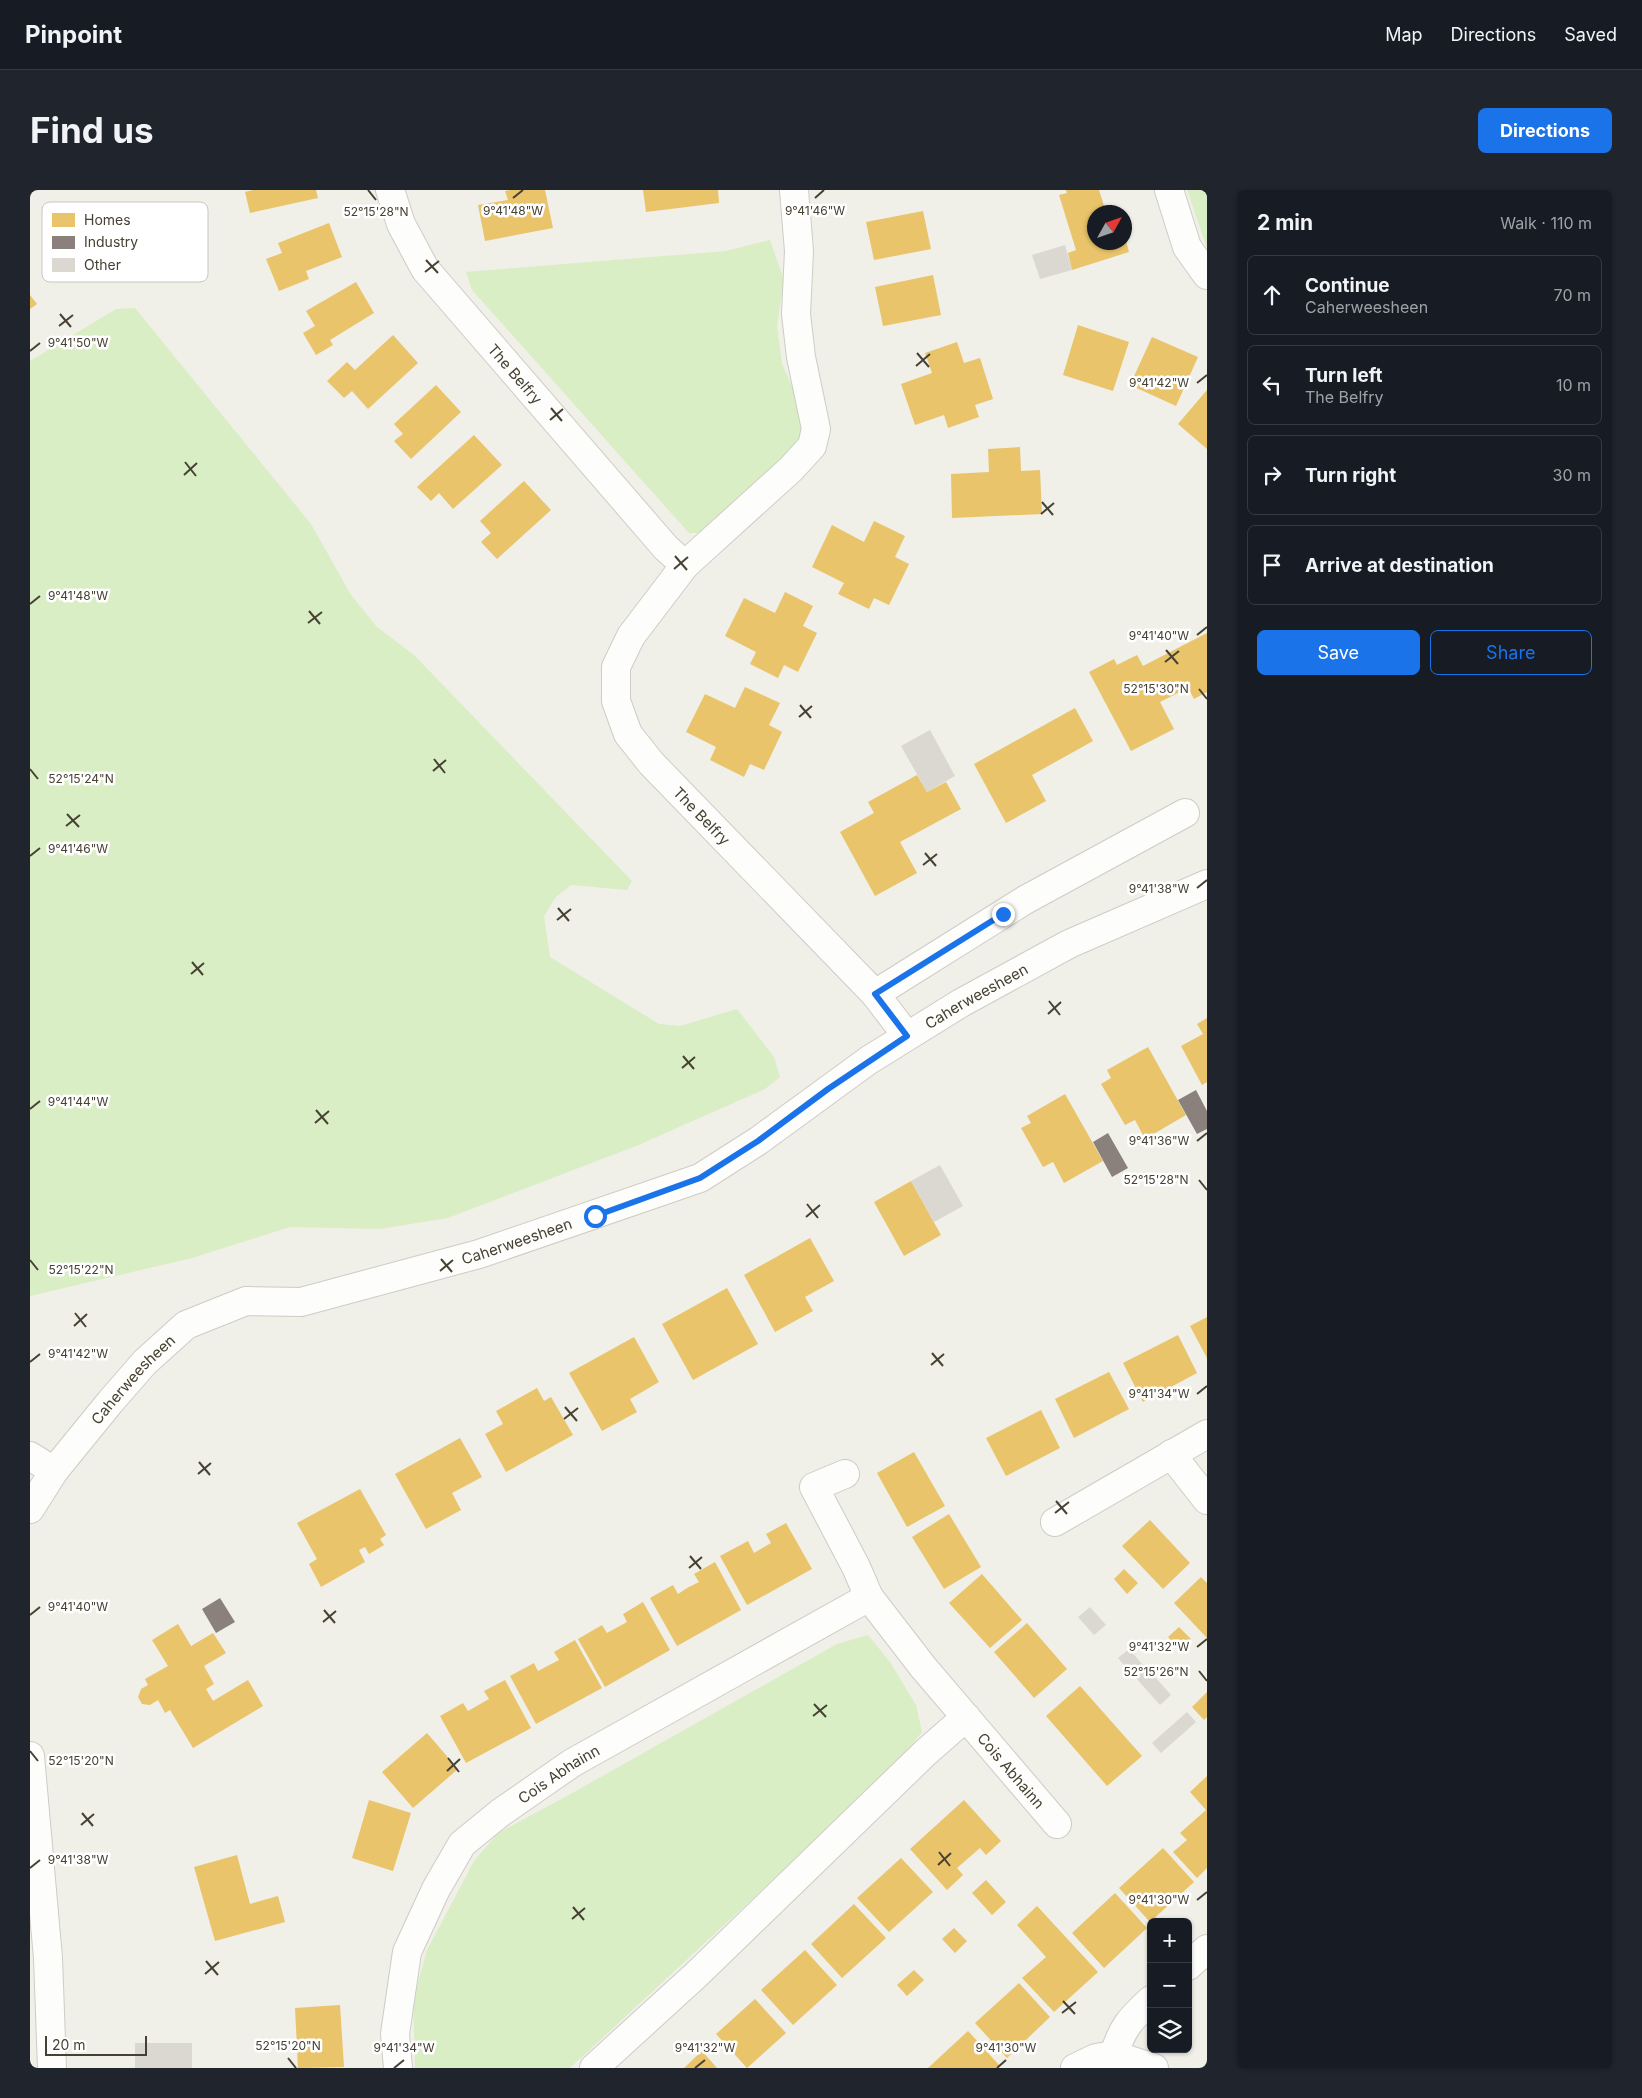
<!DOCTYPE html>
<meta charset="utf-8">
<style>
:root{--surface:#171b24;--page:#20242c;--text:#f1f3f6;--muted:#9ea1a6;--line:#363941;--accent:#1a73e8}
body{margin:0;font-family:Inter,sans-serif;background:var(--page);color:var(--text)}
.controls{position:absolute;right:15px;bottom:15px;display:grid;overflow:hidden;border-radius:8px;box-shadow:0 1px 4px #0004}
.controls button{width:45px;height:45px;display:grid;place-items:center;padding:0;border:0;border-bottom:1px solid var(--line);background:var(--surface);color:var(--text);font:25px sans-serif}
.compass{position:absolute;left:1057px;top:15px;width:45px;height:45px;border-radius:50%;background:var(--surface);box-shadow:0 1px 4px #0004;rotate:50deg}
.scale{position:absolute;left:15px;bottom:12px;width:102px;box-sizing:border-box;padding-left:5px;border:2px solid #474133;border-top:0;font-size:14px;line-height:18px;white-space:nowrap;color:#474133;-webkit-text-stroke:4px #fff;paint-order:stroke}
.stop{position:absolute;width:15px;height:15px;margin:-11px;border:4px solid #1a73e8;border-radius:50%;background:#fff}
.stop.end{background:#1a73e8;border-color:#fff;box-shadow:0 1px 5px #0008}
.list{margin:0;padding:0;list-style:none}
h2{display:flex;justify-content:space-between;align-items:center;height:65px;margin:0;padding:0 20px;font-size:21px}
h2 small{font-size:16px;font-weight:400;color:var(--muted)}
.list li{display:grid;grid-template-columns:32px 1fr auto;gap:15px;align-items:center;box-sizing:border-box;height:80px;margin:0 10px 10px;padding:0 10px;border:1px solid var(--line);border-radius:8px}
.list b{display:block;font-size:19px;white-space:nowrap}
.list p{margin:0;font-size:16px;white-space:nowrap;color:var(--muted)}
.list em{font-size:16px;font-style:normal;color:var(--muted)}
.actions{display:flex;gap:10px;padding:15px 20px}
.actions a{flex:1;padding:11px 0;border:1px solid var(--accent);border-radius:8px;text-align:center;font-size:18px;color:var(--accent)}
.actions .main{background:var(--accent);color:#fff}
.icon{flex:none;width:28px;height:28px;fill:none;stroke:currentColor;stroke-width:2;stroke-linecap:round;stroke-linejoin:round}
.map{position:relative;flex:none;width:1177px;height:1878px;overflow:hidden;border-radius:8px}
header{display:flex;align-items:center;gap:30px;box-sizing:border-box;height:70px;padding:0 25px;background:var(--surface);border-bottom:1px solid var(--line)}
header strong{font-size:24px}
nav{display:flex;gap:28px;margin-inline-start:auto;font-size:18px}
.intro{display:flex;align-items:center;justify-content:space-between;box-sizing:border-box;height:120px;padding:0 30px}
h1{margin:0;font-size:35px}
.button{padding:12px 22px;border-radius:8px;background:var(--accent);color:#fff;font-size:18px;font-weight:700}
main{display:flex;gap:30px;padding:0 30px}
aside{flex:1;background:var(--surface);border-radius:8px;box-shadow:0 1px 4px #0004}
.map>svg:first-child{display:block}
.green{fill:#d9eec5}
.homes{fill:#e9c46a}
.industry{fill:#8a817c}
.building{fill:#dad8d1}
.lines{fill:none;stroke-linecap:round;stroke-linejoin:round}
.street-casing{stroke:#ceccc5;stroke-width:30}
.street{stroke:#fdfdfc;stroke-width:28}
.route{stroke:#1a73e8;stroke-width:6}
.ticks{fill:none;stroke:#474133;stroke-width:2}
.labels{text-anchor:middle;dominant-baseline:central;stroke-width:5;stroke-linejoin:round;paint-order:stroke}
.street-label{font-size:15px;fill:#474133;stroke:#fff}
.key{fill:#fff;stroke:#c8c6c2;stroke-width:1}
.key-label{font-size:14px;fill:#474133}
.ticks-label{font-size:12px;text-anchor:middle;fill:#474133;stroke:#fff;stroke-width:5;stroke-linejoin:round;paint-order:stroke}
</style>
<header>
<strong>Pinpoint</strong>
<nav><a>Map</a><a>Directions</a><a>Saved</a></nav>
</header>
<div class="intro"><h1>Find us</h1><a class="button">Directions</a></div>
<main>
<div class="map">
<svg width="1177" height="1878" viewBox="0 0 1177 1878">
<rect width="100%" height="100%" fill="#f0efe8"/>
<path class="green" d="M1157,0H1177V58Z
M740,50L754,90L747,136L752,174L769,212L776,243L770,252L669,343H659L442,100L436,82L696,61Z
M105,118L281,334L321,405L347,437L384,465L602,691L597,700L541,695L525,708L514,726L520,767L629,834L650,836L707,819L744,867L750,887L735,899L606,956L418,1028L350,1039L260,1037L162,1068L0,1106V171L86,119Z
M838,1445L860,1472L886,1515L892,1542L861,1580L540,1878H385L383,1810L397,1760L444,1671L468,1643L537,1606L807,1454Z"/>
<path class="homes" d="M223,0H286L288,8L220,23L215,2Z
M480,0H515L523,38L455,51L448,15L478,10L475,1Z
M613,0H688L689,13L616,22Z
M1036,0H1069L1076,22L1086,19L1087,22H1064V52H1094L1095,47L1099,62L1042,80L1038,63L1046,60L1029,5L1037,3Z
M893,21L901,59L844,70L836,32Z
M299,33L312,67L276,81L279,89L249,101L236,69L252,63L248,53Z
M903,85L911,125L853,136L845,97Z
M326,92L344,123L300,150L303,155L286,165L273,143L285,136L276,121Z
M0,105L7,114L0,119Z
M1048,135L1099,152L1083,201L1033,185Z
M363,145L388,173L338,219L322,201L314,208L297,191L317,172L325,180Z
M1122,147L1168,167L1146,216L1100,195Z
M927,152L934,173L950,168L963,209L945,215L949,227L918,238L914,225L885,235L871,194L902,183L895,163Z
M406,195L431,222L381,269L364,251L373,244L364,234Z
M1177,200V259L1148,234Z
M444,245L472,275L423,319L409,303L401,311L387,297Z
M990,257L991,281L1010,280L1012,324L922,328L921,284L959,282L958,259Z
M494,291L521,320L467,369L451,352L461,343L450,331Z
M844,331L875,346L865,367L879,374L859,415L844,408L839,419L808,404L814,393L782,377L802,335L834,352Z
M755,402L783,416L773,436L787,443L768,482L754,475L748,488L720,474L726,462L695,446L714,408L745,423Z
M1177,443V502L1164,509L1158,498L1130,512L1144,539L1101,561L1059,482L1084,469L1087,475L1107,465L1113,476Z
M715,497L750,513L739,535L752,542L734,580L720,574L714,587L680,570L686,557L656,542L675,504L705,518Z
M1045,518L1063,551L1002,585L1016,611L976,633L944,574Z
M887,585L897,602L916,592L931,619L870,652L887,683L845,706L810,642L844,623L838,612Z
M1177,828V892L1172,895L1151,856L1173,844L1167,834Z
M1118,857L1156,925L1115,949L1105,930L1095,935L1071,894L1081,888L1077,880Z
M1035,904L1073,971L1034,993L1023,972L1013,977L991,938L1001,933L997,926Z
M881,991L911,1045L874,1066L844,1012Z
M780,1048L804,1091L775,1107L783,1121L745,1142L714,1085Z
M697,1098L728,1154L663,1190L632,1134Z
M1177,1127V1168L1160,1136Z
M1148,1145L1167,1183L1113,1212L1093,1173Z
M604,1147L629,1192L600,1209L607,1222L572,1241L539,1183Z
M1079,1182L1099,1219L1044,1248L1025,1209Z
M507,1198L514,1211L521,1207L543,1245L476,1282L455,1244L473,1234L466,1221Z
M1011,1220L1030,1258L976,1286L956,1248Z
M430,1248L452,1287L422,1303L431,1320L396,1339L365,1284Z
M884,1262L915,1316L877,1337L847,1283Z
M330,1299L356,1345L350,1349L354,1355L339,1364L335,1357L329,1360L335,1372L291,1397L279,1374L287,1369L267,1333Z
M919,1324L951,1377L914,1399L882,1347Z
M1120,1330L1160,1373L1133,1399L1092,1356Z
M756,1333L782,1379L717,1415L690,1366L718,1351L724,1363L741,1353L736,1344Z
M685,1372L711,1420L647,1456L620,1408L643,1395L648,1404L657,1398L669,1392L664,1384Z
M1094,1379L1108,1393L1097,1404L1084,1389Z
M952,1384L992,1430L960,1458L919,1413Z
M1171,1387L1177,1393V1448L1144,1413Z
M613,1412L640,1460L575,1497L548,1449L572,1435L577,1443L597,1432L593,1424Z
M997,1433L1037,1479L1004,1508L964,1462Z
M148,1434L161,1456L183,1443L196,1463L174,1476L184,1494L176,1499L183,1511L218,1490L233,1516L163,1558L140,1520L135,1523L128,1510L120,1515L112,1514L108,1507L111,1499L118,1495L115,1489L138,1476L122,1450Z
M1149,1437L1161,1449L1150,1460L1138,1447Z
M545,1450L572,1498L506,1534L480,1486L504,1473L508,1481L529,1470L524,1462Z
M475,1490L501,1538L436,1573L410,1526L433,1513L438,1521L459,1509L454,1501Z
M1050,1496L1112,1566L1077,1596L1016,1526Z
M1177,1502V1527L1174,1530L1162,1517Z
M397,1543L428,1579L383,1618L352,1582Z
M1177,1586V1678L1167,1688L1143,1662L1157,1650L1150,1643L1176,1620L1160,1602Z
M339,1610L381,1623L363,1681L322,1668Z
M934,1610L971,1651L956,1665L950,1658L927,1678L933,1685L917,1700L880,1659Z
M1133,1658L1164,1692L1120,1732L1089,1698Z
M207,1665L220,1714L248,1706L255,1732L185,1751L164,1677Z
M871,1668L903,1702L859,1742L827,1708Z
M956,1690L976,1712L962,1725L942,1703Z
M1085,1703L1117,1738L1074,1778L1042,1743Z
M824,1714L856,1748L812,1788L781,1754Z
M1007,1716L1068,1782L1024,1822L992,1788L1016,1767L987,1735Z
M924,1738L937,1751L925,1763L912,1749Z
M775,1760L807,1795L763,1835L731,1800Z
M884,1780L894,1790L877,1806L867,1795Z
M989,1793L1020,1827L977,1868L945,1833Z
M725,1809L756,1843L717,1878L686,1844Z
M310,1815L314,1877L268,1878L265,1818Z
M938,1841L970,1876L967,1878H898Z
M672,1861L687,1878H654Z"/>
<path class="industry" d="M1166,900L1177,921V939L1167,944L1148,910Z
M1078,943L1098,978L1082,987L1063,952Z
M190,1408L205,1432L186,1443L172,1419Z"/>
<path class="building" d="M1035,55L1042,80L1010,89L1002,65Z
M900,540L925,586L897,602L871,556Z
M910,975L933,1016L904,1032L881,991Z
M1060,1417L1076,1435L1064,1445L1048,1427Z
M1099,1459L1113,1475L1102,1485L1088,1468Z
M1116,1477L1141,1505L1130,1515L1105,1487Z
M1157,1522L1166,1532L1131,1563L1122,1553Z
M105,1853H162V1878H105Z"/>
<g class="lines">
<g class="street-casing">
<g id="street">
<path id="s1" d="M360,0L371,34L395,79L636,358L655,375L601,446L586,477V511L598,544L621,573L845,804L877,846"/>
<path d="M1139,0L1157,57L1177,85"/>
<path d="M655,375L761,279L782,256L786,239L771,167L766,124L769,61L764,0"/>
<path d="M845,804L995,710L1155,623"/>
<path d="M1141,1264L1177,1310"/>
<path d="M0,1266L24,1281"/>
<path id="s2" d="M815,1284L784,1297L826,1377L839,1407L893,1477L1027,1634"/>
<path id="s3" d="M0,1319L24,1281L81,1211L115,1172L156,1135L216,1111L271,1112L449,1064L670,988L728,951L839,870L931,813L1039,754L1177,694"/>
<path d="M1025,1332L1177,1244"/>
<path d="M0,1566L18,1768L22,1878"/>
<path d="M1158,1776L1177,1759"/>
<path d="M1084,1865C1092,1838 1100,1829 1121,1810"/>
<path id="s4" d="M368,1878L365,1844L377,1762L406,1699L432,1654L470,1623L542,1573L839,1407"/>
<path d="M564,1878L666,1785L895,1563L936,1527"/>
<path d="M1045,1878L1066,1868L1084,1865L1124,1878"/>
</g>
</g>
<use href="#street" class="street"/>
</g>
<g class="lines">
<path class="route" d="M565,1026L670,988L728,951L798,899L877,846L845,804L973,724"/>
</g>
<path class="ticks" d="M338,0L346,10M483,8L493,0M785,8L794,0M396,70L408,83M395,82L409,71M30,124L41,137M29,136L43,125M0,161L10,153M887,163L899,177M886,176L900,164M1167,193L1177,185M521,218L532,231M520,230L533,219M155,272L166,286M154,285L167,273M1012,312L1023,325M1011,324L1024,313M645,366L657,380M644,379L658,367M0,414L10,406M279,421L290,434M278,433L292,422M1167,445L1177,437M1136,460L1148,474M1135,472L1149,461M1169,499L1177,509M770,515L781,528M769,527L782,516M404,569L415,583M0,579L8,589M403,581L416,570M37,624L49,637M36,636L50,625M895,663L906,676M0,666L10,658M893,675L907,664M1167,698L1177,690M528,718L539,731M527,730L541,719M162,772L173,785M161,784L174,773M1019,811L1030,825M1018,824L1031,812M653,866L664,879M652,878L665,867M0,919L10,911M286,920L298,934M285,933L299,921M1167,951L1177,943M1169,990L1177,1000M777,1014L788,1028M776,1027L790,1015M411,1069L422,1082M0,1070L8,1080M410,1081L423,1070M45,1123L56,1137M44,1136L57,1124M902,1163L913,1176M0,1172L10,1164M901,1175L914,1164M1167,1204L1177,1196M535,1217L547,1231M534,1229L548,1218M169,1272L180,1285M168,1284L181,1273M1026,1311L1037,1324M1025,1323L1039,1312M660,1366L671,1379M659,1378L672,1367M294,1420L305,1433M0,1425L10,1417M293,1432L306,1421M1167,1457L1177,1449M1169,1481L1177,1491M784,1514L796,1527M783,1526L797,1515M0,1561L8,1571M418,1568L429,1582M417,1581L430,1569M52,1623L63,1636M51,1635L64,1624M909,1662L920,1676M908,1675L921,1663M0,1678L10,1670M1167,1710L1177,1702M543,1717L554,1730M542,1729L555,1718M176,1771L188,1785M175,1784L189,1772M1033,1811L1045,1824M1032,1823L1046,1812M258,1868L266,1878M364,1878L374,1870M665,1878L675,1870M967,1878L976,1870"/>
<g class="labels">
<g class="street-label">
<text stroke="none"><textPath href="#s1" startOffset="225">The Belfry</textPath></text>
<text stroke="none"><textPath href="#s1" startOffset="784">The Belfry</textPath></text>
<text stroke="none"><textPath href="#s3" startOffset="1111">Caherweesheen</textPath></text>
<text stroke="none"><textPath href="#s3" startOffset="586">Caherweesheen</textPath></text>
<text stroke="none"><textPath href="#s3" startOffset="166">Caherweesheen</textPath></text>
<text stroke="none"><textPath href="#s2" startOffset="381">Cois Abhainn</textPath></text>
<text stroke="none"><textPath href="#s4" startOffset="358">Cois Abhainn</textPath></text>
</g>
</g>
<rect x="12" y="12" width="166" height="80" rx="8" class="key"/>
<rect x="22" y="23" width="23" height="14" fill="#e9c46a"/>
<rect x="22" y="46" width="23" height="13" fill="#8a817c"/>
<rect x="22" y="68" width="23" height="14" fill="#dad8d1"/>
<g class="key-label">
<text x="54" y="35">Homes</text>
<text x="54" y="57">Industry</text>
<text x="54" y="80">Other</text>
</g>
<g class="ticks-label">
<text x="483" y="25">9°41'48"W</text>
<text x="785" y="25">9°41'46"W</text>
<text x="346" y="26">52°15'28"N</text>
<text x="48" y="157">9°41'50"W</text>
<text x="1129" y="197">9°41'42"W</text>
<text x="48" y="410">9°41'48"W</text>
<text x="1129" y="450">9°41'40"W</text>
<text x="1126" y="503">52°15'30"N</text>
<text x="51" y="593">52°15'24"N</text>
<text x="48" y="663">9°41'46"W</text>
<text x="1129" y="703">9°41'38"W</text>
<text x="48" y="916">9°41'44"W</text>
<text x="1129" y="955">9°41'36"W</text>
<text x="1126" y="994">52°15'28"N</text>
<text x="51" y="1084">52°15'22"N</text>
<text x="48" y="1168">9°41'42"W</text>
<text x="1129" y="1208">9°41'34"W</text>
<text x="48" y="1421">9°41'40"W</text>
<text x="1129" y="1461">9°41'32"W</text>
<text x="1126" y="1486">52°15'26"N</text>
<text x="51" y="1575">52°15'20"N</text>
<text x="48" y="1674">9°41'38"W</text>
<text x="1129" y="1714">9°41'30"W</text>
<text x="258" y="1860">52°15'20"N</text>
<text x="374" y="1862">9°41'34"W</text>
<text x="675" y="1862">9°41'32"W</text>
<text x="976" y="1862">9°41'30"W</text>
</g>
</svg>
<div class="controls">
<button>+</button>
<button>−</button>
<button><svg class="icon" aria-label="layers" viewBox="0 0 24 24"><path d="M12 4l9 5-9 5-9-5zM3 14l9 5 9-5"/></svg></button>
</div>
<svg class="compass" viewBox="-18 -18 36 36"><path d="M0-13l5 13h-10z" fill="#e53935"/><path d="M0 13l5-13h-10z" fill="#9ea1a6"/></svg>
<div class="scale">20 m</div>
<div class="stop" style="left:565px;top:1026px"></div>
<div class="stop end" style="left:973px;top:724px"></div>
</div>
<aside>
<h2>2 min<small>Walk · 110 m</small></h2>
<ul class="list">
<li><svg class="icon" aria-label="ahead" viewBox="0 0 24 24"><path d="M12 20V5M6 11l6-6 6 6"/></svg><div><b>Continue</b><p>Caherweesheen</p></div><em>70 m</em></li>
<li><svg class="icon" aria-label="left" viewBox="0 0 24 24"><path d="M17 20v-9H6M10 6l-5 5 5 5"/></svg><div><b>Turn left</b><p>The Belfry</p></div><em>10 m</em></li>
<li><svg class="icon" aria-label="right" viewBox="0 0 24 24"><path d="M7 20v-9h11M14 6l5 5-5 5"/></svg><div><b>Turn right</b></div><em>30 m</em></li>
<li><svg class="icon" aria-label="arrive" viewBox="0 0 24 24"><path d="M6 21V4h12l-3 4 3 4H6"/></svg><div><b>Arrive at destination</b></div></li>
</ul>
<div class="actions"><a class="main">Save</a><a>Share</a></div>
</aside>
</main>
